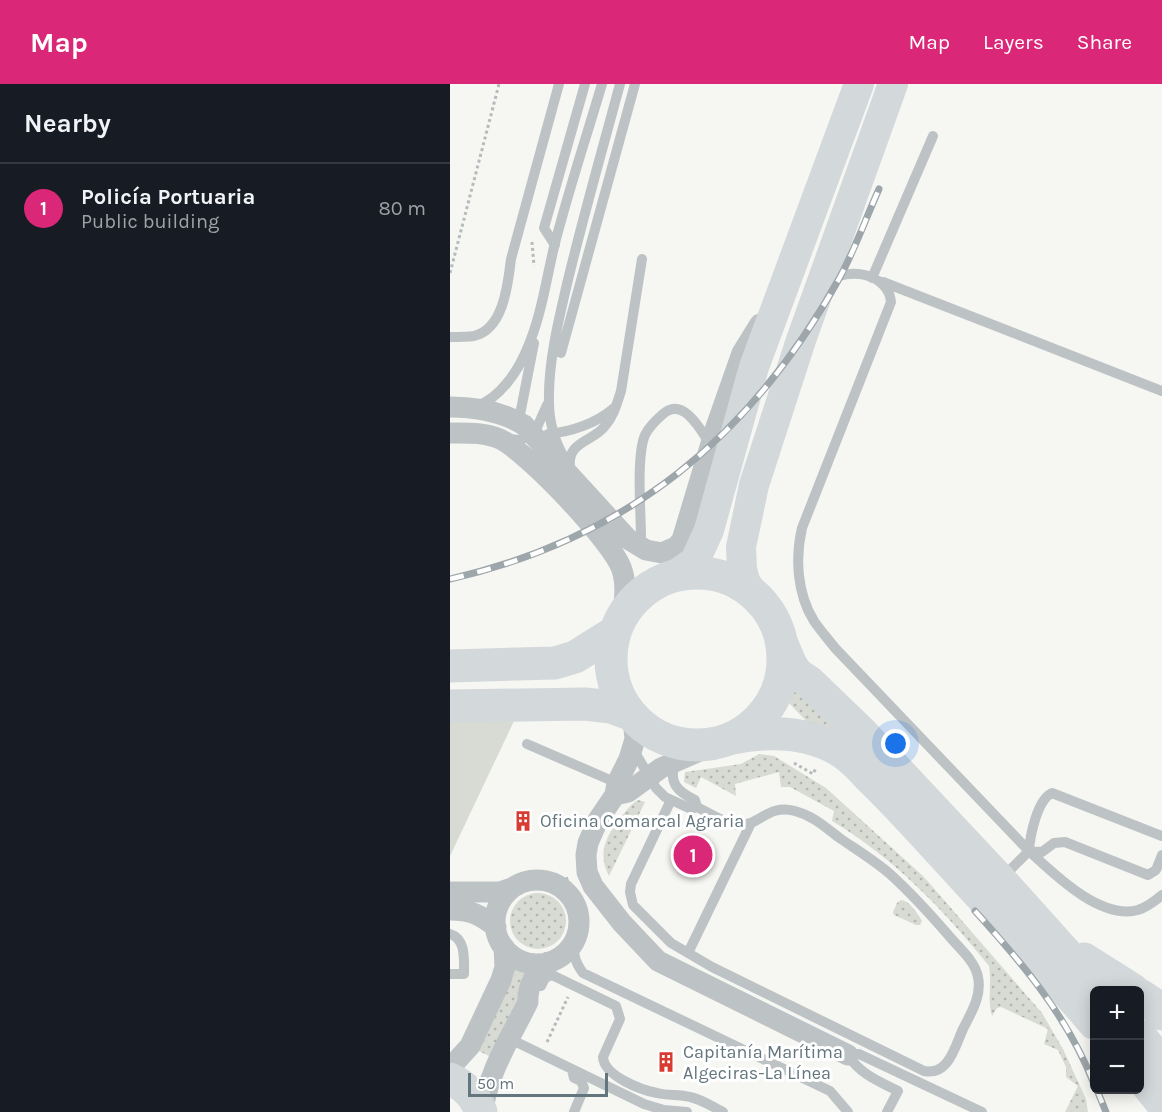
<!DOCTYPE html>
<meta charset="utf-8">
<style>
:root{--surface:#171b24;--page:#20242c;--text:#f1f3f6;--muted:#9ea1a6;--line:#363941;--accent:#db2777}
body{margin:0;font-family:Karla,sans-serif;background:var(--page);color:var(--text)}
.controls{position:absolute;right:18px;bottom:18px;display:grid;overflow:hidden;border-radius:9px;box-shadow:0 3px 15px #0003}
.controls button{width:54px;height:54px;display:grid;place-items:center;padding:0;border:0;border-bottom:2px solid var(--line);background:var(--surface);color:var(--text);font:30px sans-serif}
.scale{position:absolute;left:18px;bottom:15px;width:140px;box-sizing:border-box;padding-left:6px;border:3px solid #63767d;border-top:0;font-size:16px;line-height:21px;white-space:nowrap;color:#63767d;-webkit-text-stroke:4px #fff;paint-order:stroke}
.you{position:absolute;left:446px;top:660px;width:21px;height:21px;margin:-15px;border:4px solid #fff;border-radius:50%;background:#1a73e8;box-shadow:0 0 0 9px #1a73e833}
.badge{display:grid;place-items:center;width:39px;height:39px;border-radius:50%;background:var(--accent);color:#fff;font-size:20px;font-weight:700}
.pin{position:absolute;translate:-50% -50%;border:3px solid #fff;box-shadow:0 2px 6px #0006}
.list{margin:0;padding:0;list-style:none}
h2{display:flex;justify-content:space-between;align-items:center;height:78px;margin:0;padding:0 24px;font-size:26px}
h2 small{font-size:20px;font-weight:400;color:var(--muted)}
.list li{display:grid;grid-template-columns:39px 1fr auto;gap:18px;align-items:center;box-sizing:border-box;height:90px;padding:0 24px;border-top:2px solid var(--line)}
.list b{display:block;font-size:22px;white-space:nowrap}
.list p{margin:0;font-size:20px;white-space:nowrap;color:var(--muted)}
.list em{font-size:20px;font-style:normal;color:var(--muted)}
.map{position:relative;flex:none;width:712px;height:1028px;overflow:hidden}
header{display:flex;align-items:center;gap:36px;box-sizing:border-box;height:84px;padding:0 30px;background:var(--accent);color:#fff}
header strong{font-size:28px}
nav{display:flex;gap:33px;margin-inline-start:auto;font-size:21px}
main{display:flex}
aside{flex:1;background:var(--surface)}
.map>svg:first-child{display:block}
.grass{fill:url(#grass-dots)}
.green{fill:#d7dbd3}
.lines{fill:none;stroke-linecap:round;stroke-linejoin:round}
.path{stroke:#b6babc;stroke-width:3;stroke-dasharray:3 3;stroke-linecap:butt}
.lane{stroke:#bdc3c5;stroke-width:10}
.street{stroke:#bdc3c5;stroke-width:21}
.secondary{stroke:#d3d8da;stroke-width:30}
.primary{stroke:#d3d8da;stroke-width:33}
.highway{stroke:#d3d8da;stroke-width:33}
.rail-casing{stroke:#9da6aa;stroke-width:7}
.rail{stroke:#fff;stroke-width:4.5;stroke-dasharray:14;stroke-linecap:butt}
.labels{text-anchor:middle;dominant-baseline:central;stroke-width:6;stroke-linejoin:round;paint-order:stroke}
.poi-label{font-size:18px;fill:#63767d;stroke:#fff;text-anchor:start}
</style>
<header>
<strong>Map</strong>
<nav><a>Map</a><a>Layers</a><a>Share</a></nav>
</header>
<main>
<aside>
<h2>Nearby<small></small></h2>
<ul class="list">
<li><span class="badge">1</span><div><b>Policía Portuaria</b><p>Public building</p></div><em>80 m</em></li>
</ul>
</aside>
<div class="map">
<svg width="712" height="1028" viewBox="0 0 712 1028">
<defs>
<pattern id="grass-dots" width="8" height="8" patternUnits="userSpaceOnUse" patternTransform="scale(1.5)"><rect width="8" height="8" fill="#d7dbd3"/><path d="M2 2h.1M6 6h.1" fill="none" stroke="#b2b6b0" stroke-width="1.8" stroke-linecap="round"/></pattern>
</defs>
<rect width="100%" height="100%" fill="#f6f6f3"/>
<path class="grass" d="M343,606L397,650L361,642L338,618Z
M309,670L324,672L376,704L474,793L592,929L613,965L636,1015L638,1028H615L628,1002L616,993V983L608,966L594,960L598,945L551,923L547,924L542,932C537,915 542,899 539,882C494,826 444,774 382,737L384,727L340,703H331L329,688L285,700L286,712L251,693L246,704L234,698L235,688L291,680Z
M188,716L195,718L159,792C147,769 156,752 171,733C176,727 181,720 188,716Z
M60 837a28 28 0 1 1 56 0a28 28 0 1 1-56 0Z
M451,816C460,817 467,829 472,837L470,841H466L444,831L443,828L447,819Z
M65,883L82,887L41,973L29,967L64,891Z"/>
<path class="green" d="M64,637L0,772V638Z"/>
<g class="lines">
<path class="path" d="M82,158L84,182
M0,189L49,0
M344,679L363,690L366,684
M104,799L119,794
M97,958L118,913"/>
<path class="lane" d="M105,161L94,144L135,0
M422,194L483,52
M433,198L712,307
M379,199C397,181 439,190 441,218L352,444C345,474 347,510 364,537C370,546 378,555 385,564L579,767C604,790 650,836 688,826C697,823 705,817 712,811
M0,253C8,253 17,253 24,252C54,245 58,199 61,175L109,0
M111,269L185,0
M27,322C50,314 68,287 77,265C91,233 96,197 104,163C118,108 136,54 152,0
M68,341L84,259
M98,350C121,348 147,339 164,324
M58,355L70,356L84,350L97,321
M115,375C105,358 99,339 99,318C98,280 108,238 117,200C133,133 152,67 170,0
M120,383C117,357 143,358 155,342C164,332 167,319 171,307L192,175
M194,463L191,454C191,429 186,372 195,351C199,343 206,336 213,330C233,312 251,346 260,360
M77,660L167,699
M183,665L206,704L215,713L241,725L247,723L245,716C228,708 217,698 226,678
M221,716L181,800L180,808L183,821L221,859L262,883L474,987C499,992 505,962 513,945C521,929 532,912 528,893C525,877 510,865 500,853C481,831 461,809 440,790C425,777 407,766 391,755C376,744 364,732 345,727C317,720 311,741 289,741C276,740 259,729 247,723
M579,767L592,768L604,759L615,758L698,791L706,786L712,771
M552,794L579,767C580,752 587,716 602,709L712,752
M0,850C16,855 14,875 14,890H0
M125,854C123,869 124,877 133,889L380,1007L398,1028
M238,869L301,739
M91,902L95,894L102,891L166,922L170,935L153,973C154,992 191,1006 207,1009C218,1012 229,1010 240,1013C251,1015 263,1023 273,1028
M60,955L194,1020L214,1026L237,1028
M122,986L124,994L131,997L134,1004L124,1028
M437,1028L448,1007C428,997 410,990 398,971L409,970L532,1028"/>
<path class="street" d="M0,323C26,323 51,327 74,341L178,455L196,466L212,469L226,463L232,456L266,343L292,269L310,240
M0,349C17,349 34,348 50,355C76,367 164,459 172,486C177,501 175,517 172,532
M183,634L185,655L179,675L167,699L165,711L148,736L138,759L136,771L137,788L143,802L172,839L208,877L398,971
M165,711L178,708L211,684L268,659
M45 838a42 42 0 1 1 84 0a42 42 0 1 1-84 0Z
M0,808H50L62,804
M0,826C21,826 29,830 46,843
M0,984L20,962L51,896L55,883L54,863
M33,1028C36,992 62,951 78,918C77,901 86,889 98,878"/>
<path class="secondary" d="M224,492L245,477L259,446L304,283L409,0
M302,508L295,497L292,485L291,463L304,401L351,256L443,0"/>
<path class="primary" d="M161 575a86 86 0 1 1 172 0a86 86 0 1 1-172 0Z
M0,582L105,579L125,573L165,548
M0,622L135,620L161,623L180,630"/>
<path class="highway" d="M332,560L340,579L347,590L359,598L413,650L550,796L649,906
M282,654C318,647 359,647 392,668C402,675 411,684 419,693C441,714 462,737 482,759C537,819 592,878 644,939
M634,875L683,906
M690,911L702,919L712,930
M690,952L712,979
M690,992L712,1019
M0,995C16,1002 25,1012 31,1028"/>
<g class="rail-casing">
<path id="rail" d="M0,495C179,454 302,352 390,193C405,165 416,134 429,105
M525,827C573,880 618,933 644,1000
M647,1006L656,1028"/>
</g>
<use href="#rail" class="rail"/>
</g>
<defs>
<g id="building-bare" transform="scale(1.62)"><path d="M-4-6H4V6H1V3H-1V6H-4ZM-2.5-4.3h1.7v1.8h-1.7ZM.8-4.3h1.7v1.8H.8ZM-2.5-1h1.7V.8h-1.7ZM.8-1h1.7V.8H.8Z" fill="#d83b31" stroke="#fff" stroke-width="2.5" paint-order="stroke"/></g>
</defs>
<g fill-rule="evenodd">
<use href="#building-bare" x="73" y="737"/>
<use href="#building-bare" x="216" y="978"/>
</g>
<g class="labels">
<g class="poi-label">
<text x="90" y="737">Oficina Comarcal Agraria</text>
<text x="233" y="968">Capitanía Marítima<tspan x="233" dy="21">Algeciras-La Línea</tspan></text>
</g>
</g>
</svg>
<div class="controls">
<button>+</button>
<button>−</button>
</div>
<div class="scale">50 m</div>
<div class="you"></div>
<div class="pin badge" style="left:243px;top:771px">1</div>
</div>
</main>
